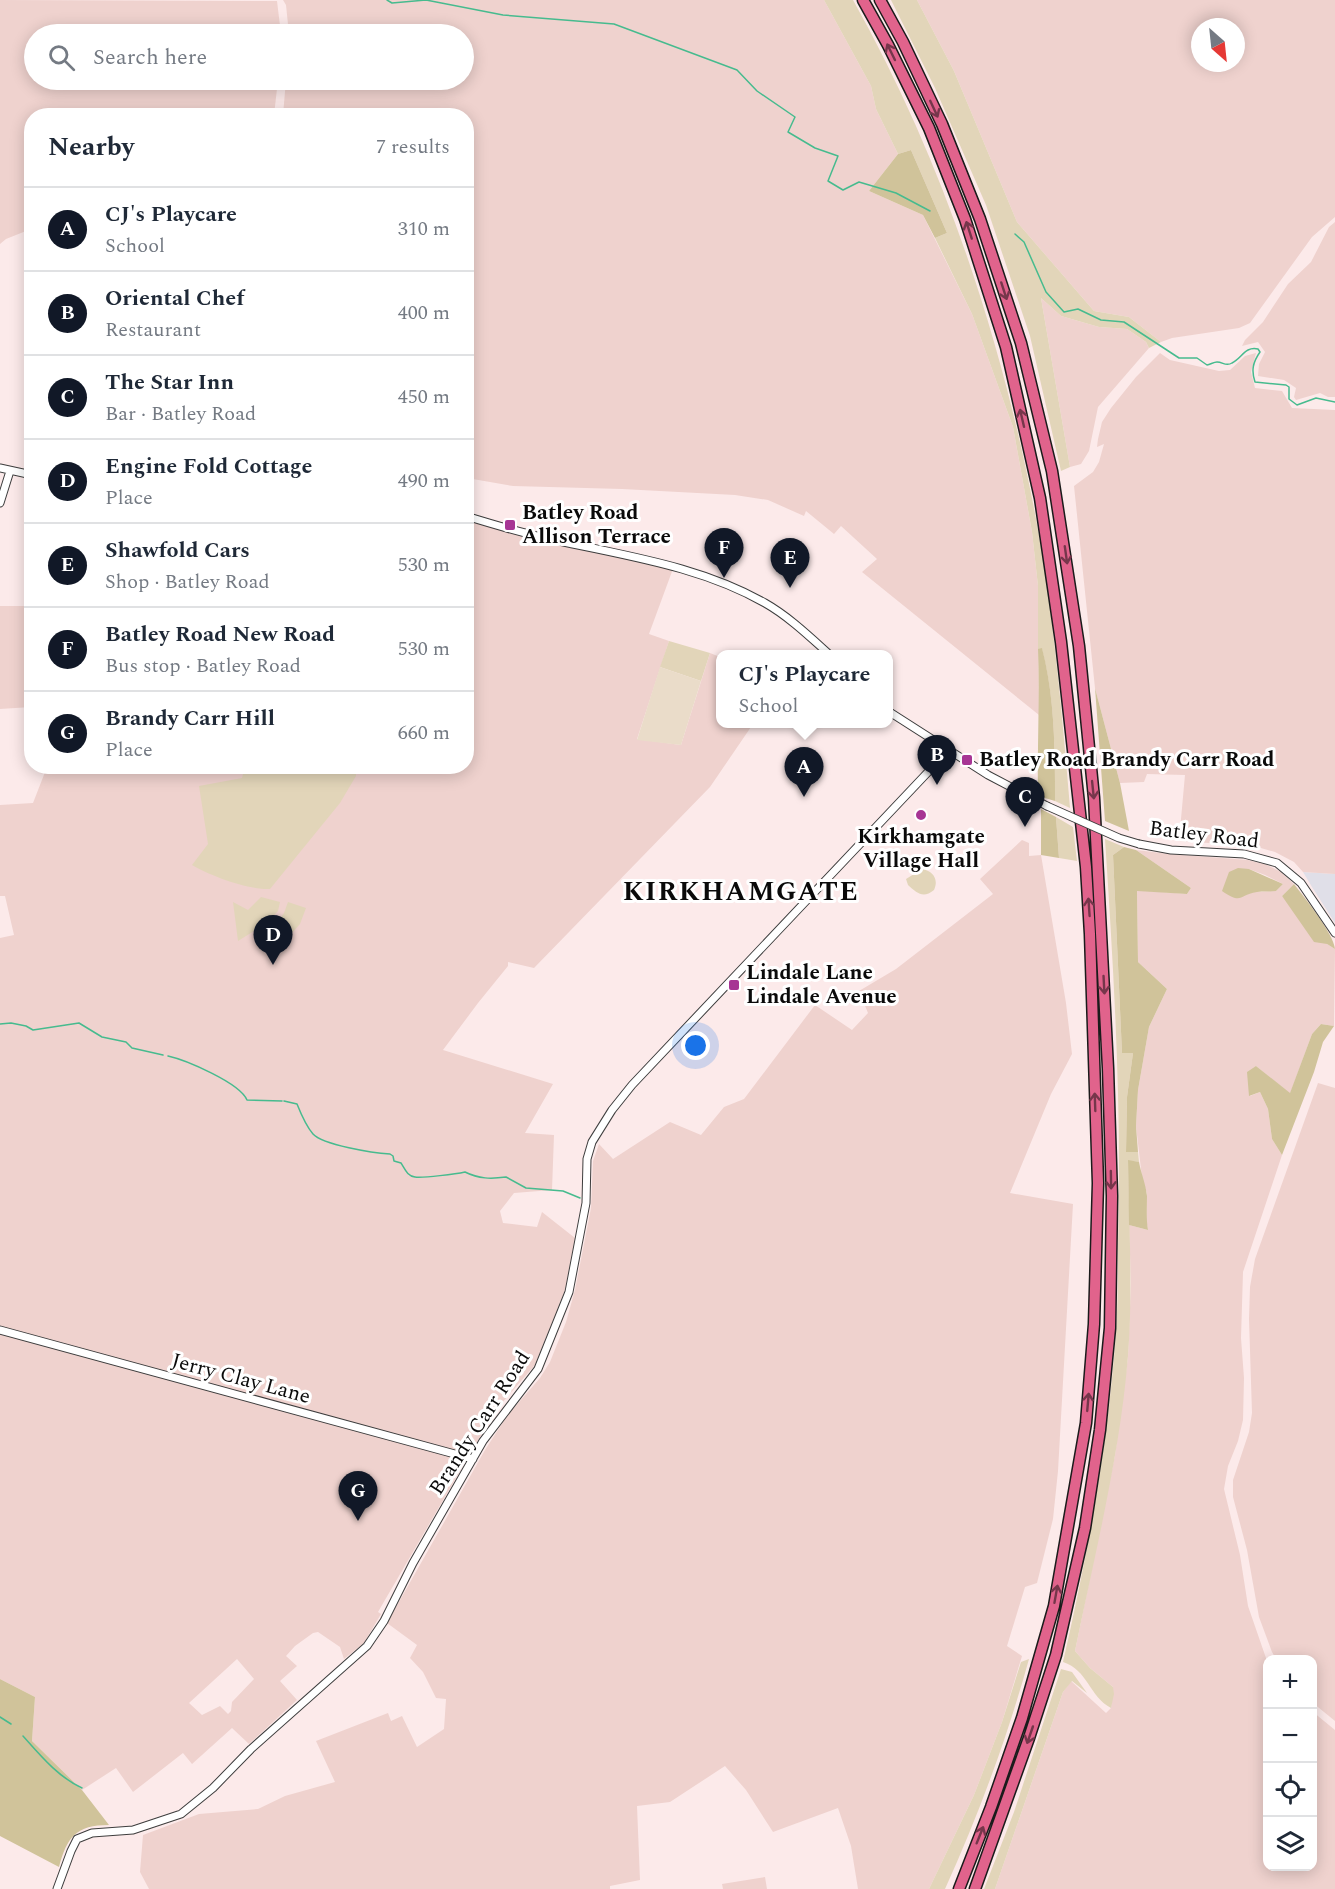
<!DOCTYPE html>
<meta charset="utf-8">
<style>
:root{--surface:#fff;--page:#f2f2f3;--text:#1f2937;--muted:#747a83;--line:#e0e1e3;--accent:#111827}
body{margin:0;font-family:Spectral,serif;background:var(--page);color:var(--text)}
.controls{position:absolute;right:18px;bottom:18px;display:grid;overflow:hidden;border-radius:12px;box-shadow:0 3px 15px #0003}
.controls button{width:54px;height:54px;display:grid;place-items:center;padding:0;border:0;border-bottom:2px solid var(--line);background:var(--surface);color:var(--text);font:30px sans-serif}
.compass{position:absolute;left:1191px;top:18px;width:54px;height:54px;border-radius:50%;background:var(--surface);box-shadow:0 3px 15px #0003;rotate:153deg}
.you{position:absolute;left:696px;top:1046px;width:21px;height:21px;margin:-15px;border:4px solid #fff;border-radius:50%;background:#1a73e8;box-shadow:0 0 0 9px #1a73e833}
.badge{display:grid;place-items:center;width:39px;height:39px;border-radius:50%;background:var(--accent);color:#fff;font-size:20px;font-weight:700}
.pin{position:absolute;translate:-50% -50px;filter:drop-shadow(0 2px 3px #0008)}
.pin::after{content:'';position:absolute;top:32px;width:21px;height:18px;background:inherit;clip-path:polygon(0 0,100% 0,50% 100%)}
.popup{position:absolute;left:716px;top:650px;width:177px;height:78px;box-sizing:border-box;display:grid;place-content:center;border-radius:12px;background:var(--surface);filter:drop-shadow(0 2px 4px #0005);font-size:20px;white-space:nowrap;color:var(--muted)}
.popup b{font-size:22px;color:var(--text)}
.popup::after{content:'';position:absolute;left:50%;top:100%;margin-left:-12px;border:12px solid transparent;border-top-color:var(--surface)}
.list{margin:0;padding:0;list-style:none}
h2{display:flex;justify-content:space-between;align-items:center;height:78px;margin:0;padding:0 24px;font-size:26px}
h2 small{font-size:20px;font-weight:400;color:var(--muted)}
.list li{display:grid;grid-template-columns:39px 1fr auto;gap:18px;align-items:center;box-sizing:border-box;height:84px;padding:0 24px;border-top:2px solid var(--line)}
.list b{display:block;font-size:22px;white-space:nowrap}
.list p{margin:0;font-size:20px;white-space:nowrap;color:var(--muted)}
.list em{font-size:20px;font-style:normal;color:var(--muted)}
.icon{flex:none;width:33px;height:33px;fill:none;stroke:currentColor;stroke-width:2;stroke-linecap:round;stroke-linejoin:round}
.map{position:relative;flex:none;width:1335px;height:1889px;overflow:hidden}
.search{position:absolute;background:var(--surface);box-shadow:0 3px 15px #0003;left:24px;top:24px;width:450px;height:66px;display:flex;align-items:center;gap:15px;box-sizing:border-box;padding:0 21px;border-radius:33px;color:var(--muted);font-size:22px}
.panel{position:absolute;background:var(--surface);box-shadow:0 3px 15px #0003;left:24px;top:108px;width:450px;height:666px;border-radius:24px}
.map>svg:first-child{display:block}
.industrial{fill:#e0dfe8}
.farmland{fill:#efd2ce;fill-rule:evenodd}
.green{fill:#e2d5b9}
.forest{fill:#d0c39a}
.pitch{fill:#eadcc9}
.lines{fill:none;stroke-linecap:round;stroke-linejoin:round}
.stream{stroke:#46bb8e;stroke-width:1.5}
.tertiary-casing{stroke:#3d3d3d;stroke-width:9}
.motorway-casing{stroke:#1b1b1b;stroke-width:13}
.tertiary{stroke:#fff;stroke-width:7}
.motorway{stroke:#e1638c;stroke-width:10}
.tertiary-bridge-casing{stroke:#3d3d3d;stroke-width:9;stroke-linecap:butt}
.tertiary-bridge{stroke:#fff;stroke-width:7}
.oneway{stroke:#76364b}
.poi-dot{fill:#a73594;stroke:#fff;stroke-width:2}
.labels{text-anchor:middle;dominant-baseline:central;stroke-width:6;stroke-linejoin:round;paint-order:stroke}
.poi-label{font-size:21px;font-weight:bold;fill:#0a0a0a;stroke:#fff;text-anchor:start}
.street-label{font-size:21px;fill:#0a0a0a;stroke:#fff}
.district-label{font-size:27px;font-weight:bold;letter-spacing:1.5px;fill:#0a0a0a;stroke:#fff}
</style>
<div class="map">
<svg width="1335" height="1889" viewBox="0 0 1335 1889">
<rect width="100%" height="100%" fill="#fceaea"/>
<path class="industrial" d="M1303,872L1335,874V923L1312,887Z"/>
<path class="farmland" d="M0,0L277,1L281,34H34V80H278L274,115L32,116L31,257L26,231L6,239L0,244Z
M283,0H824L871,86L876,109L898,154L869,191L923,215L972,314L1013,427L1032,532L1038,586L1039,715L862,572L877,559L841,526L834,534L806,511L804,516L768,500L735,495L622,489L513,486L467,478L466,116L283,115L286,80H464V34H289L286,5Z
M917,0H1335V217L1312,237L1250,323L1239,328L1172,338L1161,342L1129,317L1094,311L1017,222L954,71ZM1200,27H1236V63H1200Z
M1335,222V397H1328L1320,393L1296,400L1294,397L1296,388L1284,380L1258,376L1259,364L1265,352L1258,342L1242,346L1245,340L1263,322L1288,284L1311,262L1329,227Z
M1041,298L1061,316L1099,327L1127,329L1146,342L1149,348L1098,407L1089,451L1081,464L1070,467Z
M1160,353L1170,360L1219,371L1230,370L1245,356L1256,353L1251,372L1255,388L1282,391L1292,408L1335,410V874L1303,872L1294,862L1275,852L1254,846L1179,841L1185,775L1147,774L1144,782L1120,783L1095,688L1074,486L1093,472L1099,462L1104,444L1097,447L1098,439L1102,422L1111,408L1136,377Z
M467,516L674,566L649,634L669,641L637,739L681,745L710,653L720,657V724H753L710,787L534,968L508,962V966L478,1003L443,1050L553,1084L525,1133L554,1135L552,1190L514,1193L500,1211L503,1223L537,1227L542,1212L575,1238L565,1290L535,1365L495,1411L378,1612L381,1614L364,1643L344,1659L340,1647L318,1632L313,1633L295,1646L286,1656L297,1666L280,1681L297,1700L249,1744L232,1728L192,1764L183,1753L133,1792L116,1768L82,1790L32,1741L35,1697L0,1679V938L14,935L5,896H0V805L33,803L47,767L466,766ZM237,1659L254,1679L232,1702L231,1711L228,1714L220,1706L202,1715L189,1703Z
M28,593H32L31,707L0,709V606H25Z
M1022,840L1029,843V856L1041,855L1066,1003L1072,1054L1051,1094L1010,1193L1073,1204L1058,1471L1053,1519L1037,1583L1025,1587L1007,1646L1022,1656L1002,1722L974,1795L929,1889H858L851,1846L838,1808L773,1832L746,1790L725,1766L670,1802L637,1806L640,1880L610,1886V1889H149L140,1872L143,1835L199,1814L258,1809L285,1796L335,1782L316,1741L388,1713L391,1721L402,1716L417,1747L444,1729L446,1699L436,1698L423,1672L410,1658L417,1645L387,1623L485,1450L507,1416L540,1378L550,1362L566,1322L575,1290L591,1208L593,1161L599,1144L613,1159L670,1122L701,1135L724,1107L744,1099L815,1005L852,1030L868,1013L859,991L896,969L993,894L980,879Z
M1136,850L1169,854L1248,860L1265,864L1281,872L1294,884L1282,896L1327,944L1335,949L1334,1026L1321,1024L1312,1034L1290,1094L1256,1066L1250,1096L1260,1092L1268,1109L1272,1139L1282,1155L1243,1272L1241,1338L1244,1378L1243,1420L1238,1441L1228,1466L1224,1489L1240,1555L1248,1606L1267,1661L1268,1866H1312L1313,1712L1335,1730V1889H995L1063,1692L1071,1681L1106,1713L1111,1708L1113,1687L1090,1668L1075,1651L1115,1455L1128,1357L1131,1283L1129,1225L1148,1230L1146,1219L1147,1193L1142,1178L1136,1126L1138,1090L1149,1027L1167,989L1138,962L1137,890L1187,894L1191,888ZM1249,869L1265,875L1283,884L1276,891L1256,892Z
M1318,1083L1335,1088V1721L1313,1703L1312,1660L1276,1659L1272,1652L1259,1617L1247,1550L1233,1497V1480L1249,1432L1252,1413L1249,1319L1250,1287L1255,1259Z
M765,1877L767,1889H723L722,1884Z"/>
<path class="green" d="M824,0H853C944,162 1003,342 1037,524C1054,618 1062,714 1070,808L1055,801C1055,750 1055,699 1042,649H1038V586L1032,532L1013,427L972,314L935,238L947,233L911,150L898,154L876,109L871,86Z
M891,0H917L954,71L1017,222L1094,311L1129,317L1161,342L1149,348L1146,342L1127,329L1099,327L1061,316L1041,298L1070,467L1061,471L1030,336L986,205L935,88Z
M669,641L710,653L701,681L660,667Z
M245,766L356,767V776L340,803L270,889C248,890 211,876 192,865L208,844L199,786L242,778Z
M1056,817L1073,827L1077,861L1059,858Z
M1105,839L1124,847L1113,855L1122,1053H1133L1127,1097L1126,1152H1138L1139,1162L1128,1161C1129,1226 1133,1291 1128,1356C1120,1455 1095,1553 1075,1651L1090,1668L1113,1687L1114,1694L1111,1708C1089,1696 1088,1670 1063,1662C1088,1553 1108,1444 1116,1332C1118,1303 1118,1275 1118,1246C1122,1110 1114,975 1105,839Z
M922,869C933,871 939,879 934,890C923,899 917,893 908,885L906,879Z
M261,897L280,902L278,911L267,923L238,941L233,902L248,910Z
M288,902L306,908L300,924L292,933L279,920L284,913Z
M1029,1659C1007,1738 979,1814 945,1889H929L974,1795L1002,1722L1021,1662Z
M1061,1669L1072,1672L1087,1693L1072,1681L1063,1692L995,1889H984L1014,1812Z"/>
<path class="forest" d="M911,150L947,233L935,238L923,215L869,191L898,154Z
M1042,648C1055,698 1055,750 1055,801L1038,796C1037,747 1040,698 1038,649Z
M1095,688L1120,783L1129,831L1105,821Z
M1041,809L1056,817L1059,858L1041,855Z
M1124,847L1136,850L1191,888L1187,894L1137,891L1138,962L1167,989L1149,1027L1138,1090L1136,1126L1138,1152H1126L1127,1097L1133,1053H1122L1113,855Z
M1238,868L1249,869L1283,884L1276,891C1270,892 1263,891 1257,892C1238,895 1243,905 1222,891L1229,872Z
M1294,884C1304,897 1334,934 1335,949L1327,944L1314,942L1282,896Z
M1321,1024L1334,1026L1323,1042L1314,1072L1282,1155L1272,1139L1268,1109L1260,1092L1249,1096L1247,1072L1256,1066L1290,1093L1312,1034Z
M1128,1160L1139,1162C1141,1173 1146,1185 1147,1196C1147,1208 1146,1218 1148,1230L1129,1225Z
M0,1679L35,1697L32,1741L82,1790L109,1825C76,1825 67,1837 59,1867L0,1836Z"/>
<path class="pitch" d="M660,667L701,681L681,745L637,740Z"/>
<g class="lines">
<path class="stream" d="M387,0L392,3L426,0L503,15L614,24L737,70L757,91L795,117L788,132L815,148L838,156L828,181L843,190L859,182L896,193L930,211
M1015,234L1024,242L1046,292L1064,312L1078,309L1101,320L1124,322L1179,358H1197L1207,365C1211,364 1214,362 1217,362C1223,362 1226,367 1232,363C1242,358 1245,346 1258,349L1260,352C1253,362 1251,370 1255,382L1286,385L1289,387V399L1297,405L1316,398L1335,402
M0,1024L11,1023L26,1026L33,1030L79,1023L102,1037L126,1042L132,1048L163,1055
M168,1056C186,1060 240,1083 247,1100L282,1101
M284,1101L297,1104C301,1114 306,1126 313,1134C323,1145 373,1153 390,1154L393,1156L394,1161L401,1163C405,1169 407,1176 415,1177C424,1178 456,1174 465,1172C479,1179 491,1179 506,1177L526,1188L563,1191L580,1198
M0,1717L11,1724
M23,1736C40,1755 58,1777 82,1788"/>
<g class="tertiary-casing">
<path id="tertiary" d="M0,468L32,475
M0,503L10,471
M466,516C495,525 525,534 555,540C626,556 700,566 765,603C788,616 809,636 829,654
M888,711L988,775L1047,806
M1139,844L1171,850L1244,854L1277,863L1301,883L1335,933
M0,1330L473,1459
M57,1889L71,1851L77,1839L92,1833L133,1830L181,1814L213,1788L251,1749L367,1646L384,1621L413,1563L483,1441L538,1369L569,1292L586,1203L587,1159L592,1142L612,1110L632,1085L929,771L944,747"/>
</g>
<g class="motorway-casing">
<path id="motorway" d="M863,0L888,45L929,128L965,219L1006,347L1040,498L1061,642L1086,867L1090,934L1098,1183L1094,1324L1086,1423L1054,1606L1022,1718L991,1807L959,1889
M880,0L903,42L942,124L980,219L1021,343L1052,471L1079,646L1094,798L1108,1068L1112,1196L1110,1328L1100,1430L1085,1528L1056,1655L1029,1738L975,1889"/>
</g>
<use href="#tertiary" class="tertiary"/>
<use href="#motorway" class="motorway"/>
<g class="tertiary-bridge-casing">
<path id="tertiary-bridge" d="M1047,806L1119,838L1139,844"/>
</g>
<use href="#tertiary-bridge" class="tertiary-bridge"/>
</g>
<defs><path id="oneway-shaft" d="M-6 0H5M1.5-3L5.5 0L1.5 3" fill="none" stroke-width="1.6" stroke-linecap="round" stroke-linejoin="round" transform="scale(1.5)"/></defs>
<g class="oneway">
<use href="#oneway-shaft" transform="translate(891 52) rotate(-116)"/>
<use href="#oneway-shaft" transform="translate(934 109) rotate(65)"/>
<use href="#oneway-shaft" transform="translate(969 230) rotate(-108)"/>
<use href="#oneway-shaft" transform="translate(1004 291) rotate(72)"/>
<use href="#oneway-shaft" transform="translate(1022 418) rotate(-103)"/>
<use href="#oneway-shaft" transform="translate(1066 555) rotate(82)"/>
<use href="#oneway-shaft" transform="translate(1093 790) rotate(84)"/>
<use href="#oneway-shaft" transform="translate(1089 907) rotate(-94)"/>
<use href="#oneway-shaft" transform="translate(1104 985) rotate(87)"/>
<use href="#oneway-shaft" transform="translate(1095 1102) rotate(-92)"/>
<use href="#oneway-shaft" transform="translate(1111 1180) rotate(89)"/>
<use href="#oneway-shaft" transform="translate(1088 1402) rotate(-85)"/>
<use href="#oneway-shaft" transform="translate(1056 1594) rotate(-80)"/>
<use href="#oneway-shaft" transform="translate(1030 1735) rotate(109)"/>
<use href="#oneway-shaft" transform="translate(980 1835) rotate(-68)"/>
</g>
<g class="poi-dot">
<rect x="504" y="519" width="12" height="12" rx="3"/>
<rect x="961" y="754" width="12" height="12" rx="3"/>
<circle cx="921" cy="815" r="6"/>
<rect x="728" y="979" width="12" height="12" rx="3"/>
</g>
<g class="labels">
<g class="poi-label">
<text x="522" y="513">Batley Road<tspan x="522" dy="24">Allison Terrace</tspan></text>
<text x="979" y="760">Batley Road Brandy Carr Road</text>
<text x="921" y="837" text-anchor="middle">Kirkhamgate<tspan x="921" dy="24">Village Hall</tspan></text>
<text x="746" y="973">Lindale Lane<tspan x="746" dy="24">Lindale Avenue</tspan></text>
</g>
<g class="street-label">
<text transform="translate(1204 835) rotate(7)">Batley Road</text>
<text transform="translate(241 1379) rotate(15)">Jerry Clay Lane</text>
<text transform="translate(480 1423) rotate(-57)">Brandy Carr Road</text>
</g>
<g class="district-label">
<text x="741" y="892">KIRKHAMGATE</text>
</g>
</g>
</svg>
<div class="controls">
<button>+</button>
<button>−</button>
<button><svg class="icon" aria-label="locate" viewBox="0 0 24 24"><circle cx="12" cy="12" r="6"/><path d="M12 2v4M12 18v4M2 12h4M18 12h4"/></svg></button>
<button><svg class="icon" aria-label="layers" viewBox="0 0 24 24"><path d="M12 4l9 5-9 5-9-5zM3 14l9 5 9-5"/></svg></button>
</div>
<svg class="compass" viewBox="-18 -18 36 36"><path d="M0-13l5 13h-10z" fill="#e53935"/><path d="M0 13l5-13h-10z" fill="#747a83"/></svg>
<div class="you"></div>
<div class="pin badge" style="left:804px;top:797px">A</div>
<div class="popup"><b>CJ's Playcare</b>School</div>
<div class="pin badge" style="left:937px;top:785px">B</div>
<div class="pin badge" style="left:1025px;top:827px">C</div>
<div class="pin badge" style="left:273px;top:965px">D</div>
<div class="pin badge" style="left:790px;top:588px">E</div>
<div class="pin badge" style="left:724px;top:578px">F</div>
<div class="pin badge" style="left:358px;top:1521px">G</div>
<div class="search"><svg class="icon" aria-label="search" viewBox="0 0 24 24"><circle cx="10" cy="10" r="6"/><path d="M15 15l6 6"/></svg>Search here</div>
<section class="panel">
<h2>Nearby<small>7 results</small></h2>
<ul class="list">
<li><span class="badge">A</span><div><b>CJ's Playcare</b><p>School</p></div><em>310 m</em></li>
<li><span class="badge">B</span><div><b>Oriental Chef</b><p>Restaurant</p></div><em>400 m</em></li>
<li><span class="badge">C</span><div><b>The Star Inn</b><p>Bar · Batley Road</p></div><em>450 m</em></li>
<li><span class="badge">D</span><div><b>Engine Fold Cottage</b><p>Place</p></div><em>490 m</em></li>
<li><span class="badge">E</span><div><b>Shawfold Cars</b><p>Shop · Batley Road</p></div><em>530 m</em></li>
<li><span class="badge">F</span><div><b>Batley Road New Road</b><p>Bus stop · Batley Road</p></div><em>530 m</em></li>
<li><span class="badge">G</span><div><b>Brandy Carr Hill</b><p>Place</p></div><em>660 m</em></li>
</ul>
</section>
</div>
